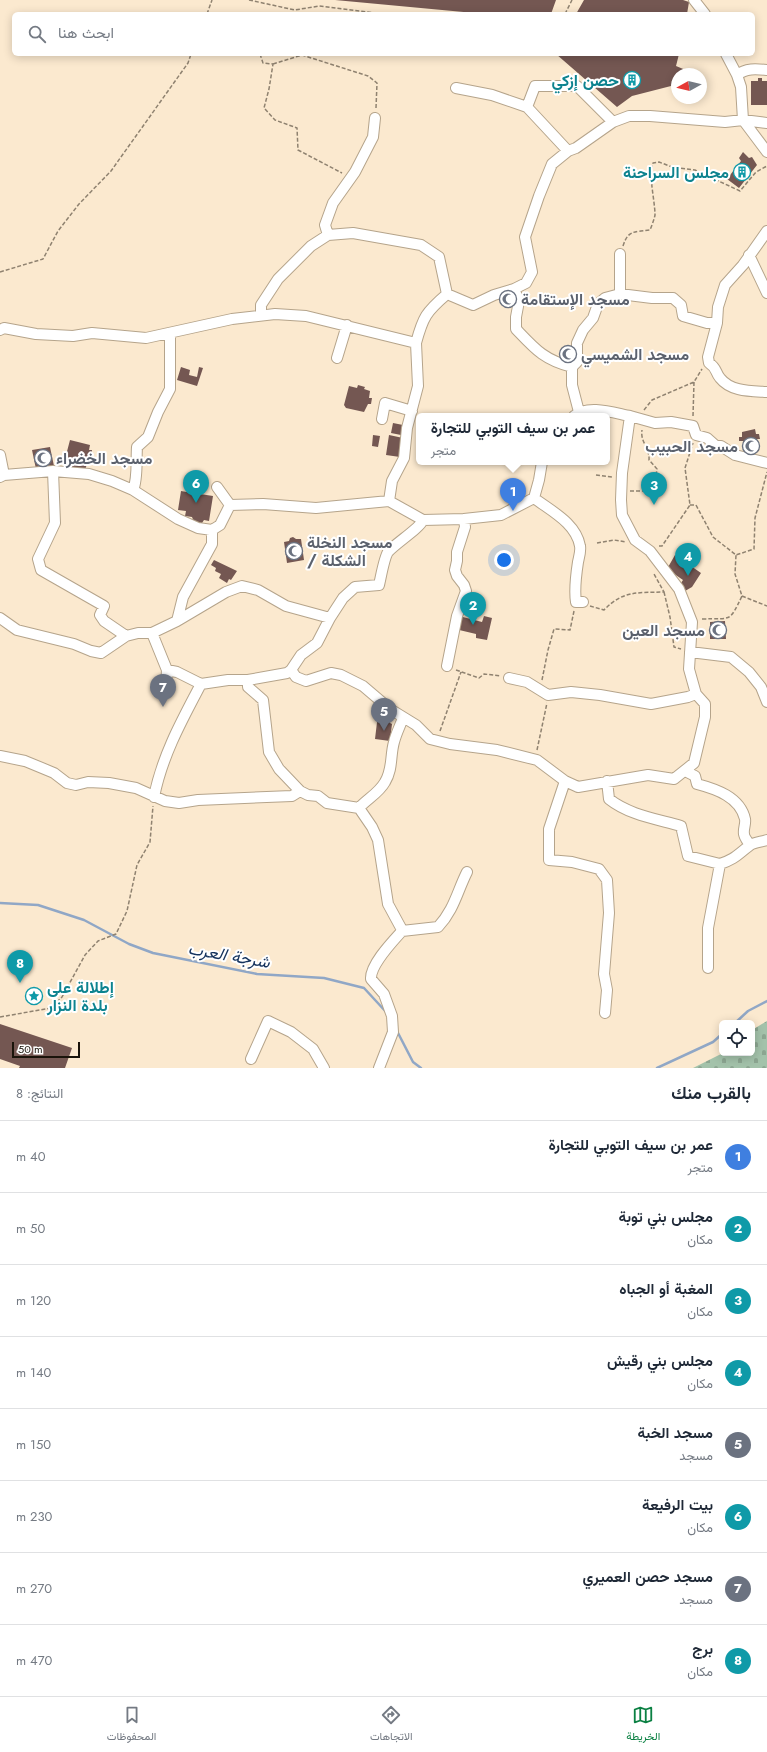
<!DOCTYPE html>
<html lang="ar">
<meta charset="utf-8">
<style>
:root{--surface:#fff;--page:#f6f6f7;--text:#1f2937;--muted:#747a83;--line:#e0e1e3;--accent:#0b8043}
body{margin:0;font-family:Jost,Vazirmatn,sans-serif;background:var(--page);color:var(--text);direction:rtl}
.controls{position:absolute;right:12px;bottom:12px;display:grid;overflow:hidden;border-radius:6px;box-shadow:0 2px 10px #0003}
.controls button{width:36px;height:36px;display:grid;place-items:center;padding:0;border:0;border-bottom:1px solid var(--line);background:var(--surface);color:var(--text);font:20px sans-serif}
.compass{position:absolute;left:671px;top:68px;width:36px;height:36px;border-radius:50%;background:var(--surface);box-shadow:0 2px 10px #0003;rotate:262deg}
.scale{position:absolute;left:12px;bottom:10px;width:68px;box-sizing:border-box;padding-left:4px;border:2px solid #19130a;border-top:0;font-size:11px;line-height:14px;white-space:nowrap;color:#19130a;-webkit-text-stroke:3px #fff;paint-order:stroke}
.you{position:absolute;left:504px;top:560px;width:14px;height:14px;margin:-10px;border:3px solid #fff;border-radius:50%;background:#1a73e8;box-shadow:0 0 0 6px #1a73e833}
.badge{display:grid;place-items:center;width:26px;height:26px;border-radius:50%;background:var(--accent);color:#fff;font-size:13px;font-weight:700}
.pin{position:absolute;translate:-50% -33px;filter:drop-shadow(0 1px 2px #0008)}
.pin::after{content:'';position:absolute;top:21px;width:14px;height:12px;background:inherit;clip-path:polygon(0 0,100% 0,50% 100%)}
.popup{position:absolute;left:416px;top:413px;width:194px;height:52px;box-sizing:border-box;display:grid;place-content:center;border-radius:6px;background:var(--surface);filter:drop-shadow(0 1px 3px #0005);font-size:13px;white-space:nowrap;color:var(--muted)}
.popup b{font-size:15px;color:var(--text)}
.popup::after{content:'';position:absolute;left:50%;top:100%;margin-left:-8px;border:8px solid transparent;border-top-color:var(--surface)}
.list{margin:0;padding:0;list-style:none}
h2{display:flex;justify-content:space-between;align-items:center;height:52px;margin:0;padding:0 16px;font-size:17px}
h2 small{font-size:13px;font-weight:400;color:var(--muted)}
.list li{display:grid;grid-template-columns:26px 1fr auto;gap:12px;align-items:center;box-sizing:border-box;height:72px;padding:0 16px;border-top:1px solid var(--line)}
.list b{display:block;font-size:15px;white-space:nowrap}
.list p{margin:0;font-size:13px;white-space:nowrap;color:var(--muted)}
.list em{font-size:13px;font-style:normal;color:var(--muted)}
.icon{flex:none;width:22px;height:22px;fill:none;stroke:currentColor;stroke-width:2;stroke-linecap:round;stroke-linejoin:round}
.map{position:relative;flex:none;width:767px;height:1068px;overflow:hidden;direction:ltr}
.search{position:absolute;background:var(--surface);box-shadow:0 2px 10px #0003;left:12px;right:12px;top:12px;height:44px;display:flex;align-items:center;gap:10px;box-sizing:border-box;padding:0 14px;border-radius:6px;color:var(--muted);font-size:15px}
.sheet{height:628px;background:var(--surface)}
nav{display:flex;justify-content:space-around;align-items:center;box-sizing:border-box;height:56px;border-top:1px solid var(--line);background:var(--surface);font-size:11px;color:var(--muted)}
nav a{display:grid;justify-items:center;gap:2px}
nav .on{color:var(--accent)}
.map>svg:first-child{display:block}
.cemetery{fill:url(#cemetery-stones)}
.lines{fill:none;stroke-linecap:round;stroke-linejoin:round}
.stream{stroke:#90a7c6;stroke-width:2.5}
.building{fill:#745752}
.minor-casing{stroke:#b5a48b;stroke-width:12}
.path{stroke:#8f8270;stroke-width:1.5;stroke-dasharray:4 2;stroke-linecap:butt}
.minor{stroke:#fff;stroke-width:10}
.labels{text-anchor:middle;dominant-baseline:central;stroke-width:4;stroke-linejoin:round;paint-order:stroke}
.culture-label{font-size:16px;font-weight:bold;fill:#0d838f;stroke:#fff;text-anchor:end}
.worship-label{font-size:16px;font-weight:bold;fill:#5b616d;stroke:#fff;text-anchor:start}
.water-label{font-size:17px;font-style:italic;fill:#15335d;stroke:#fff}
</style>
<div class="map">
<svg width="767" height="1068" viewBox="0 0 767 1068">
<defs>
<pattern id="cemetery-stones" width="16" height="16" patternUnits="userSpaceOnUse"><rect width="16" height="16" fill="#a3c2aa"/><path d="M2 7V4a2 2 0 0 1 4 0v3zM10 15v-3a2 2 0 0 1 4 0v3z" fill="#8ca691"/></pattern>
</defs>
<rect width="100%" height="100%" fill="#fbe9cf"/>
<path class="cemetery" d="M767,1021V1068H693L723,1053H752V1030Z"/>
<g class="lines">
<path class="stream" d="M0,903L38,905L84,920L129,944L153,953L257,974L324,978L364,988L387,1013
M735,1023L748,1011L767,1001
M397,1031L413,1062L421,1068
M657,1068L713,1042L722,1034"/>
</g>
<path class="building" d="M335,0H556L551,14H485Z
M584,0H683L689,2L687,14H576Z
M556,54H679L676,66L688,71L687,74H677V86H671L632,96L617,107Z
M758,78H762V81H767V105H751V81H758Z
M743,152L749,158L752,157L757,165L739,188L727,179L741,161L739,158Z
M512,294L514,303L505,304L503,296Z
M564,346H572V363H564Z
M181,367L190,370L189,375L197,377L199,367L203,368L197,386L177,380Z
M358,385L365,387L364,389L370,391L369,398H372L371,404H368L364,412L346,408L344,405L349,386L357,388Z
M393,423L403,425L401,435L391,433Z
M755,429L756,434H759L760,439H756L759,451L745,454L743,441H739V437H742V432Z
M373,435L380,436L378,447L372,446Z
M389,435L403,438L400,457L386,455Z
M70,440L90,445L89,450H92L91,457L87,456L88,461L85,470L78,468L75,469L70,465L64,463Z
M50,447L54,466L36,469L32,450Z
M181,491L192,493L193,495L199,496L200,494L213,496L209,521L204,520L202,523L194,522L192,517L185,516L186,511L178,510Z
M293,537L296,539H301L304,560L287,563L284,542L289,541L290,538Z
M675,555L701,573L692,587L685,591L682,587L681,583L683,580L667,569Z
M214,560L237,571L231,580L229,579L227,583L219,578L221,574L215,571L216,568L211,565Z
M459,616L482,622L484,616L492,618L487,640L476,638V634L455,629Z
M725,621L726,639H710V622Z
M378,714L391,715L390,723L392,724L390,741L375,739Z
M0,1024L72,1048L65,1068H19L20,1066L0,1059Z"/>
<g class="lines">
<g class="minor-casing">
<path id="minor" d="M694,0L705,14
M726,54L737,75L741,87L743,120L767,152
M737,75C746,68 756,69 767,70
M456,88L492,95L527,107L535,86H577L613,122
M527,107L568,151
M767,231L743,265L725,285L718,307L717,323L708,357L709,363C717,368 715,372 720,378C731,392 751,391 767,392
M328,235L325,225L333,203L355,172L373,137L375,118
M749,255L767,293
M514,289L519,301L516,317V329C535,349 544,360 572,367V385L579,412
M620,294L652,298H673L681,305L683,316L707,323H717
M261,315V305L278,279L311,246L328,235L353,233L421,245L439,257L447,294
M0,330L4,328L36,334L73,336L92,333L146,338L232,319L275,314L306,316L416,343C423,317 426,312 447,294L473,305L494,295L514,289L526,283L532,272L525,237L539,196L552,164L568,151L576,148L613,122L629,116H650L725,122L743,120L767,123
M337,358L347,325
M572,367L577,362V343L583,330L593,318L598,304L605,298L620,294V254
M630,416L655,423L671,422L693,426L696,435L707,438L716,446H721L735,455L767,463
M382,419L385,403L412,411
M0,455L4,475
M53,471L55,523L38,559L41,570L104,606L100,615L104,621L126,636
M0,477L4,475L53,471L89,474L112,481L133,490L178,519L198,528L212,530L220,525L230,505L263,504L316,508L389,501L392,481L404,458L407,428L418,386L416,343
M217,487L230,505
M133,490C138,479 136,461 137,447L148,437L158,412L170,389V333
M534,498C551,511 576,523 580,546C581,551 579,557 578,562C576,575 574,589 576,602H583
M389,501L423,520L464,519L501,515L534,498L539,480L542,462
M423,520C420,528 396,543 388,552C384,558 381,577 379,585L355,587L343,598L330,618L317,643L301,655L291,670L296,677L306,681L331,673L341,675L363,686L390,709L416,725L430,739L450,744L497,750L537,760L565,781L578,787L648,775L674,779L694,763L705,717V704L696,694
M0,618L17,630L74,644L91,651L101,653L126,636L138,633H152L177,621L226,592L242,586L258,590L286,606L330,618
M177,621L183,597L212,544V530
M152,633L167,670L177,672L201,684
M690,652L731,657L749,672L761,687L767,702
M447,666L457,616L466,591L464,585L457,576L455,570L457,561V552L465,527L464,519
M291,670L287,673L248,680V687L263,700L269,752L279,769L300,791
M509,678L527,682L548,695L571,692L600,695L651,704L688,697L696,694L689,669L692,622L679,589L650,551L635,540L622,515L621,500L622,473L630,416C614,413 588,404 574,416
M163,693L166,686L167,670
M0,756L25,761L54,773L67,783L76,785L88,782L109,783L136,788L165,801L179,803L198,800L292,796L300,791L308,795L318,796L327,803L359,808L372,827L378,840L388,904L401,928L402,931C392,942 370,965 371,979L384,994L392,1016L393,1032L379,1068
M685,771L695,776L697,784C716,789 740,797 745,819C746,824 743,829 744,834C744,837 748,842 750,845
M565,781L549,829V860L572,862L599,869L607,880L609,913L604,974L607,990L605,1013
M607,781L609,799C629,815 657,819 681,826L688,856L720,864
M154,797C162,756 182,720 201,684L228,680H248
M359,808C367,799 379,793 385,782C393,769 390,756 394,742C396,734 400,726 403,718
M402,931L438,927C454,910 457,892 467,872
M708,968V928L720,864C735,859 737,855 749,846C753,842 762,842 767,840
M251,1059L268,1021L291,1032L313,1049L324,1068"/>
</g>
<path class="path" d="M249,0L295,10L319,6L383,14
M207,14L212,0
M565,14L572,0
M260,54L263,63L273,64L269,89L264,108L275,120L297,128L298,150L342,173
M273,64L302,55L368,76L377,83L376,108
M623,246C628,230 634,232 650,230C652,225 654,220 655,215C655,201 648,174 653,163L659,162L672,167L695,170L740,191L756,172L767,166
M0,272L43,259L58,231L79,204L111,171L188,63L191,54
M644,410L652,400L694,382L702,369
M693,416L694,382
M596,475L612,477
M630,491H647L655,483L657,469L649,460C650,448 640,442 642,430
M690,505H696L713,537L736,555L754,549L755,518L767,472
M597,543L614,540L626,542
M659,546H662L690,505L685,468L693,443
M664,592L670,617L674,647L681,649
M742,596L767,606
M590,606L604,610C623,590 638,593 664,592L654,574
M702,619C732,618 729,623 742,596L735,574L736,555
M456,670L479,678L484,674L501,676
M542,680L548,650L554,629L570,630L574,611
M440,731L461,672
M537,750L547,703
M0,1017L51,1008L62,997L85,955L98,941L116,934L127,911L137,865L150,842L153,806"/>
<use href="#minor" class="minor"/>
</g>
<defs>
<g id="building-ring" transform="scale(0.9)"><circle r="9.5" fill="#fff" stroke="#0f9aa8" stroke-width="1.5"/><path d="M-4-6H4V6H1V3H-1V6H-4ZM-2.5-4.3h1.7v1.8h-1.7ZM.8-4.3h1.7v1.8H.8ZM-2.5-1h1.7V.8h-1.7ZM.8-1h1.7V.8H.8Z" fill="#0f9aa8"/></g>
<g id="mosque-ring" transform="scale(0.9)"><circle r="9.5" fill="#fff" stroke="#6b7280" stroke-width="1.5"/><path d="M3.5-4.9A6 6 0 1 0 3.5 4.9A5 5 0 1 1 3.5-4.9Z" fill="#6b7280"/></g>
<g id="sight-ring" transform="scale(0.9)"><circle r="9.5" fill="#fff" stroke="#0f9aa8" stroke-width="1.5"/><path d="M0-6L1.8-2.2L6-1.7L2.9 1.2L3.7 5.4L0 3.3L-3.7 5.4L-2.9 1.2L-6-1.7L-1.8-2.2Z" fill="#0f9aa8"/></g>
</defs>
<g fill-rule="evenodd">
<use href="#building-ring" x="632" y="80"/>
<use href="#building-ring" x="742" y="172"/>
<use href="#mosque-ring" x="508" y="299"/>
<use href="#mosque-ring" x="568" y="354"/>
<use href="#mosque-ring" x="751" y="446"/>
<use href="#mosque-ring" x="43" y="458"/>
<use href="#mosque-ring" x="294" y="551"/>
<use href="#mosque-ring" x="718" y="630"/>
<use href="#sight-ring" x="34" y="996"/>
</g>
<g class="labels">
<g class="culture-label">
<text x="619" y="80">حصن إزكي</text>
<text x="729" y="172">مجلس السراحنة</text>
<text x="47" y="987" text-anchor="start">إطلالة على<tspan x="47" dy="18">بلدة النزار</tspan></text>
</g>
<g class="worship-label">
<text x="521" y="299">مسجد الإستقامة</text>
<text x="581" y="354">مسجد الشميسي</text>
<text x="738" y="446" text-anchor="end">مسجد الحبيب</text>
<text x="56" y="458">مسجد الخضراء</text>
<text x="307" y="542">مسجد النخلة<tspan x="307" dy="18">/ الشكلة</tspan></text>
<text x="705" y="630" text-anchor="end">مسجد العين</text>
</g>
<g class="water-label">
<text transform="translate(229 955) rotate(10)">شرجة العرب</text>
</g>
</g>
</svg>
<div class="controls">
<button><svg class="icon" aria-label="locate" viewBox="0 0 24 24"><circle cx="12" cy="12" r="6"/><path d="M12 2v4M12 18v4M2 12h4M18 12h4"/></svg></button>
</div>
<svg class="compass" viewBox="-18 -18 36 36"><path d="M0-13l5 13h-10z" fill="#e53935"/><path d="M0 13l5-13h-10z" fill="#747a83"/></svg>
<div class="scale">50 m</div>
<div class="you"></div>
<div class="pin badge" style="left:513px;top:511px;background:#3f7fe0">1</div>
<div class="popup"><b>عمر بن سيف التوبي للتجارة</b>متجر</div>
<div class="pin badge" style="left:473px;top:625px;background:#0f9aa8">2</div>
<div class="pin badge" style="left:654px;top:505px;background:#0f9aa8">3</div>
<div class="pin badge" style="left:688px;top:576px;background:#0f9aa8">4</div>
<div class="pin badge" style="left:384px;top:731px;background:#6b7280">5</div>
<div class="pin badge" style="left:196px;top:503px;background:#0f9aa8">6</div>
<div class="pin badge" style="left:163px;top:707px;background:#6b7280">7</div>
<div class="pin badge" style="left:20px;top:983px;background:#0f9aa8">8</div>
<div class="search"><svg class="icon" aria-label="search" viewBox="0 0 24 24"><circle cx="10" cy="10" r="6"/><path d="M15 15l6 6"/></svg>ابحث هنا</div>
</div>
<section class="sheet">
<h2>بالقرب منك<small>النتائج: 8</small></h2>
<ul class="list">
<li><span class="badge" style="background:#3f7fe0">1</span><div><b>عمر بن سيف التوبي للتجارة</b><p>متجر</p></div><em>40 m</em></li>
<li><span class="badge" style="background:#0f9aa8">2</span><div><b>مجلس بني توبة</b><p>مكان</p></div><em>50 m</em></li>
<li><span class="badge" style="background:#0f9aa8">3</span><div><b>المغبة أو الجباه</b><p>مكان</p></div><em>120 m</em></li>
<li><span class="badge" style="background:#0f9aa8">4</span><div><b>مجلس بني رقيش</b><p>مكان</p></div><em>140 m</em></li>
<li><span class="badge" style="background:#6b7280">5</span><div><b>مسجد الخبة</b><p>مسجد</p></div><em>150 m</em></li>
<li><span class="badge" style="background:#0f9aa8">6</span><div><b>بيت الرفيعة</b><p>مكان</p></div><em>230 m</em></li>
<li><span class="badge" style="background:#6b7280">7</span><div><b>مسجد حصن العميري</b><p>مسجد</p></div><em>270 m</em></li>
<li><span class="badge" style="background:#0f9aa8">8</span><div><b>برج</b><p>مكان</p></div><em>470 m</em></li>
</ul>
</section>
<nav>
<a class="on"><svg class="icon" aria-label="map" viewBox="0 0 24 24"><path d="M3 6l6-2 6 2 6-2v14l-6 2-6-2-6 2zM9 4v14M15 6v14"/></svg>الخريطة</a>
<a><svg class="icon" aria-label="directions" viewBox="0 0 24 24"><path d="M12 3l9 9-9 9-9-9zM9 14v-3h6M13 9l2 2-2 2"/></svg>الاتجاهات</a>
<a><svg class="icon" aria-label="saved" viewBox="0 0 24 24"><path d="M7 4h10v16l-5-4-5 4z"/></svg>المحفوظات</a>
</nav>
